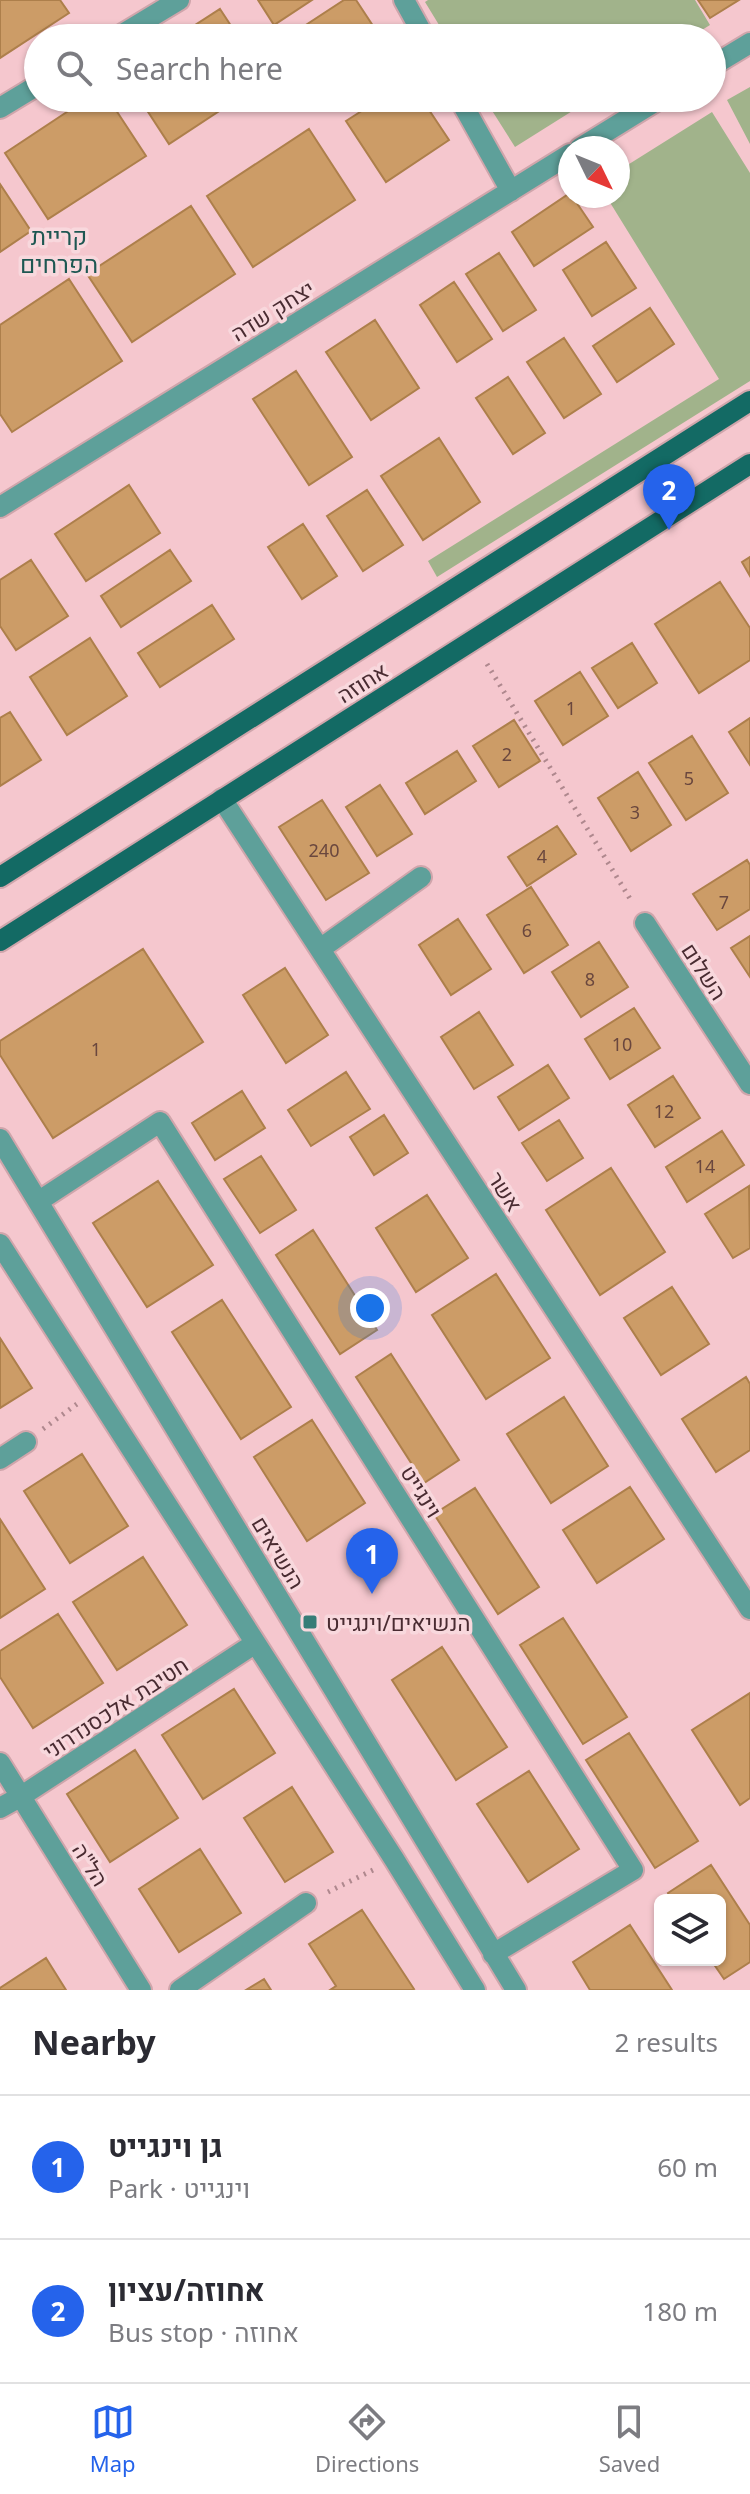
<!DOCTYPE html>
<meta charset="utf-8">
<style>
:root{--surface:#fff;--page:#f7f7f7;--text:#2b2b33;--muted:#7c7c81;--line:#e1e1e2;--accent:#2563eb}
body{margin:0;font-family:"Noto Sans",Heebo,sans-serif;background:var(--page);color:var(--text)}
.controls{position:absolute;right:24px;bottom:24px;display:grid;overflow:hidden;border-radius:12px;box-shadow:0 2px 6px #0004}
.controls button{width:72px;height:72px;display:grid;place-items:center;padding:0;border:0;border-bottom:2px solid var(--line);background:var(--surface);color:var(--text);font:40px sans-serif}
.compass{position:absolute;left:558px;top:136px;width:72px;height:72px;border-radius:50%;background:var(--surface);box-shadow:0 2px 6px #0004;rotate:133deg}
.you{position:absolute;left:370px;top:1308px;width:28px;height:28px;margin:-20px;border:6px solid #fff;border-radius:50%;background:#1a73e8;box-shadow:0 0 0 12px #1a73e833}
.badge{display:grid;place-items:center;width:52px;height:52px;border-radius:50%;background:var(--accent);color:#fff;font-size:26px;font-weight:700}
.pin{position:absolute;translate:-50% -66px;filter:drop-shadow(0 2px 4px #0008)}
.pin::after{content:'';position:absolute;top:42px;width:28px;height:24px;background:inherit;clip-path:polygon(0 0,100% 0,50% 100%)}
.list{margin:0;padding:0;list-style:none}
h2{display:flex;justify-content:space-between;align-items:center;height:104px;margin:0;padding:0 32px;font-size:34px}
h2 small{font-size:26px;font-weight:400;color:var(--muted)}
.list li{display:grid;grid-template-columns:52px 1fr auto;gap:24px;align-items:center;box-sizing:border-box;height:144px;padding:0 32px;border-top:2px solid var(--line)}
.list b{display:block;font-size:30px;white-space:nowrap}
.list p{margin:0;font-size:26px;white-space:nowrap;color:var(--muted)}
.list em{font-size:26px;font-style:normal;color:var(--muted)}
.icon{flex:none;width:44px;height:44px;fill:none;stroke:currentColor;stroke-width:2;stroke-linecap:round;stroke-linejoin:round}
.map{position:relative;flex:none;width:750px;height:1990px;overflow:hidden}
.search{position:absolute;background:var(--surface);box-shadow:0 2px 6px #0004;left:24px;right:24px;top:24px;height:88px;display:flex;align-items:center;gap:20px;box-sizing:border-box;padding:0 28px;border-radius:44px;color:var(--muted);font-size:30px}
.sheet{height:392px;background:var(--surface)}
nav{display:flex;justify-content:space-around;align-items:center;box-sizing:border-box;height:112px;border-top:2px solid var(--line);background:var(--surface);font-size:22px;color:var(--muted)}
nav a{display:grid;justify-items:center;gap:4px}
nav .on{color:var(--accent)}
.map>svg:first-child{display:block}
.green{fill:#a1b38b}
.building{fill:#cc9c67;stroke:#ad7f4b;stroke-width:2}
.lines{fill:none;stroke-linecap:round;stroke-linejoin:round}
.minor-casing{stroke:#cfa5ab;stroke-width:24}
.major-casing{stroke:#cfa5ab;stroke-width:24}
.path{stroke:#af888e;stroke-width:5;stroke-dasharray:2 6;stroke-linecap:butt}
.minor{stroke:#5ea09a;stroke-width:20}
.major{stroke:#136a64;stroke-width:20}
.poi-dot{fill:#367d77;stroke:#f8d8dd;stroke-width:3}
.labels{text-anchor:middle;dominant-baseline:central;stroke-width:7;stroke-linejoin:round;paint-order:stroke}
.number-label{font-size:18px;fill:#6a473e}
.street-label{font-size:22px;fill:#492b31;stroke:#f8d8dd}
.poi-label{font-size:22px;fill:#492b31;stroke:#f8d8dd;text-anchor:start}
.neighbourhood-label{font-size:24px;fill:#1d5752;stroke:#f8d8dd}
</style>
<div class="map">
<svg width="750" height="1990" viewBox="0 0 750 1990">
<rect width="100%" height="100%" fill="#f5c7ce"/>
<path class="green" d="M428,0H695L710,25L689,38H447L425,2Z
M750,87V144L727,100Z
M484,98H593L515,147Z
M712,112L750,173V381L437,577L428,561L719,379L606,196H618V171Z"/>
<path class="building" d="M0,0H60L69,13L0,58Z
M258,0H312L274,25Z
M344,0H356L381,38H286Z
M698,0H739L710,18Z
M220,9L239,38H175Z
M88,98H108L146,156L48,219L5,153Z
M139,98H239L169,144Z
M382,98H421L449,140L386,182L346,121Z
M309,129L355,200L253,267L207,196Z
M0,184L31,231L0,252Z
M570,193L593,227L534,266L512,232Z
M191,206L235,274L132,342L87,274Z
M606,242L636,288L592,316L563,270Z
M499,253L536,310L503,331L466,274Z
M69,279L122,361L12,432L0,414V325Z
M454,282L492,339L457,362L420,305Z
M650,308L674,344L617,382L593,346Z
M375,320L419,388L371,420L326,352Z
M564,338L601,394L564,418L527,362Z
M296,371L352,457L309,485L253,399Z
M508,377L545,433L513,454L476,398Z
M439,438L480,502L423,540L381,476Z
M129,485L160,533L86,581L55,534Z
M367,490L403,545L363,571L327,516Z
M303,524L337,576L302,599L268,547Z
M170,550L191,581L121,627L101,596Z
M750,557V576L742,562Z
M31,560L68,616L16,650L0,626V580Z
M720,582L750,628V660L699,693L655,624Z
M212,605L234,639L160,687L138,653Z
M90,638L127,696L67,735L30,677Z
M632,643L657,683L618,708L592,668Z
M580,672L608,716L563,745L535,701Z
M10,712L41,760L0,786V718Z
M750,718V765L729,732Z
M514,720L540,761L499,787L473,746Z
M692,736L728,793L686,820L649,763Z
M457,751L476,781L425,814L406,783Z
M638,772L671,825L631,851L598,798Z
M380,785L412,834L377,856L346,807Z
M322,800L369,873L326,900L279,827Z
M557,826L576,854L527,886L508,857Z
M747,860L750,865V909L717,930L693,894Z
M531,887L568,945L524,973L487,915Z
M458,919L491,969L451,995L419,945Z
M750,936V977L731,948Z
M599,942L628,987L581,1017L552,972Z
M143,949L203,1042L53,1138L0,1055V1041Z
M285,968L328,1035L286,1063L243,995Z
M634,1008L660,1048L610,1079L585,1039Z
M479,1012L513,1065L474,1089L441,1037Z
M548,1065L569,1098L519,1130L498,1097Z
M346,1072L370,1109L311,1146L288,1110Z
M673,1076L700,1118L655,1147L628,1105Z
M242,1091L265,1128L215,1160L192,1123Z
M384,1115L408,1153L374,1175L350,1137Z
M559,1120L583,1158L547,1181L522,1143Z
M722,1131L744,1165L687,1202L666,1167Z
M261,1156L296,1210L260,1233L224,1179Z
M611,1168L665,1252L600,1295L546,1210Z
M158,1181L213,1265L147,1307L93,1223Z
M749,1186L750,1248L733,1258L705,1214Z
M427,1195L468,1258L416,1292L376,1228Z
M313,1230L377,1330L340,1354L276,1255Z
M496,1274L550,1358L486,1399L432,1315Z
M672,1287L709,1344L661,1375L624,1318Z
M222,1300L291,1407L241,1439L172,1332Z
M0,1338L32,1388L0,1408Z
M391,1354L459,1460L424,1483L356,1377Z
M746,1377L750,1384V1450L716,1472L682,1419Z
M564,1397L608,1466L551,1503L507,1434Z
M312,1420L365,1503L307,1541L254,1457Z
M82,1454L128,1526L70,1563L24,1491Z
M630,1487L664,1539L597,1583L563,1530Z
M475,1488L539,1587L498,1614L434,1514Z
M0,1519L45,1589L0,1618Z
M143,1557L187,1625L117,1670L73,1602Z
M58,1614L103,1683L33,1728L0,1677V1651Z
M563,1618L627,1717L583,1744L520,1645Z
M442,1647L507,1747L456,1780L392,1680Z
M234,1689L275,1753L203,1799L162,1735Z
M750,1693V1798L740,1805L692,1730Z
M629,1733L698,1841L655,1868L586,1760Z
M135,1750L178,1818L110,1862L67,1794Z
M529,1771L579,1849L528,1882L477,1804Z
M292,1787L333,1852L285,1882L244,1818Z
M200,1849L241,1913L179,1952L139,1889Z
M711,1865L750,1925V1962L724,1979L711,1960H720V1900H672L668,1893Z
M362,1910L414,1989L412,1990H330L336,1986L309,1944Z
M630,1925L672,1990H590L573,1962Z
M46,1958L66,1990H0V1988Z
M264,1979L271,1990H246Z"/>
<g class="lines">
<g class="minor-casing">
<path id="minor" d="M404,0L425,38
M116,38L179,0
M712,66L750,43
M459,98L511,191
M0,108L38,85
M580,148L661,98
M0,507L570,154
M222,799L750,1609
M645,923L750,1084
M320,949L421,877
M0,1139L516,1990
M39,1201L160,1122L633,1870L493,1954
M0,1244L394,1859L475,1990
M0,1459L26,1442
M0,1763L141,1990
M0,1808L20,1797L254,1644
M180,1990L306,1903"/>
</g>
<g class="major-casing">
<path id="major" d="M0,877L750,401
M0,941L750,464"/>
</g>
<path class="path" d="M487,664L632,902
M43,1429L77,1404
M328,1892L373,1870"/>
<use href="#minor" class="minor"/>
<use href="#major" class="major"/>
</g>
<rect class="poi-dot" x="302" y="1614" width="16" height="16" rx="4"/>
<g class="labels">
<g class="number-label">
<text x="571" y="708">1</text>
<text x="507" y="754">2</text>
<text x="689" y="778">5</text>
<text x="635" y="812">3</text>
<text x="324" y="850">240</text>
<text x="542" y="856">4</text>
<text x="724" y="902">7</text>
<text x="527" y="930">6</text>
<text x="590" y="979">8</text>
<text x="622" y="1044">10</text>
<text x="96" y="1049">1</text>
<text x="664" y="1111">12</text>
<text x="705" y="1166">14</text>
</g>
<g class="street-label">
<text transform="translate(272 310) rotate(-32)">יצחק שדה</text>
<text transform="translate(362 682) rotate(-32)">אחוזה</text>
<text transform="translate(705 971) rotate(57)">השלום</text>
<text transform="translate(506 1191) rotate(57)">אשר</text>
<text transform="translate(422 1491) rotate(58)">וינגייט</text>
<text transform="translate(279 1552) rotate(59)">הנשיאים</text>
<text transform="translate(115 1707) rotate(-33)">חטיבת אלכסנדרוני</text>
<text transform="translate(91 1864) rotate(58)">הל"ה</text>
</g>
<g class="poi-label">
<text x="326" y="1622">הנשיאים/וינגייט</text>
</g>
<g class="neighbourhood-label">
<text x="59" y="235">קריית<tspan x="59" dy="28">הפרחים</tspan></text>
</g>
</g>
</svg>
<div class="controls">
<button><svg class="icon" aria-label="layers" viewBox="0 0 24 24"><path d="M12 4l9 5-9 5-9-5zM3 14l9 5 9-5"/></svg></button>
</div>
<svg class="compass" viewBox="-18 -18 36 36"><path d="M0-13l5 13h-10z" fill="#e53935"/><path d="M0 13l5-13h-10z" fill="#7c7c81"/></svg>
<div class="you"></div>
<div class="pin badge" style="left:372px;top:1594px">1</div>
<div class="pin badge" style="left:669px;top:530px">2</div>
<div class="search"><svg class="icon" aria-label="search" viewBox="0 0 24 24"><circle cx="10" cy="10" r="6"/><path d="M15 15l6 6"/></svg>Search here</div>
</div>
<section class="sheet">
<h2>Nearby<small>2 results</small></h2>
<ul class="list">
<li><span class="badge">1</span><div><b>גן וינגייט</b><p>Park · וינגייט</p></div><em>60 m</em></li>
<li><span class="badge">2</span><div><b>אחוזה/עציון</b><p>Bus stop · אחוזה</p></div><em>180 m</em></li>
</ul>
</section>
<nav>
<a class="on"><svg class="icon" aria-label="map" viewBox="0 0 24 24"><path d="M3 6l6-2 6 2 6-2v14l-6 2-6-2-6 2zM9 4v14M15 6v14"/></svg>Map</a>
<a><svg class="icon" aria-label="directions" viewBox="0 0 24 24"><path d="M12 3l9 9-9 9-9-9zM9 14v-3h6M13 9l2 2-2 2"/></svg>Directions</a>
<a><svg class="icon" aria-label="saved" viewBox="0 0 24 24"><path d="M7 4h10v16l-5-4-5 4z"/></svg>Saved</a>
</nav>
